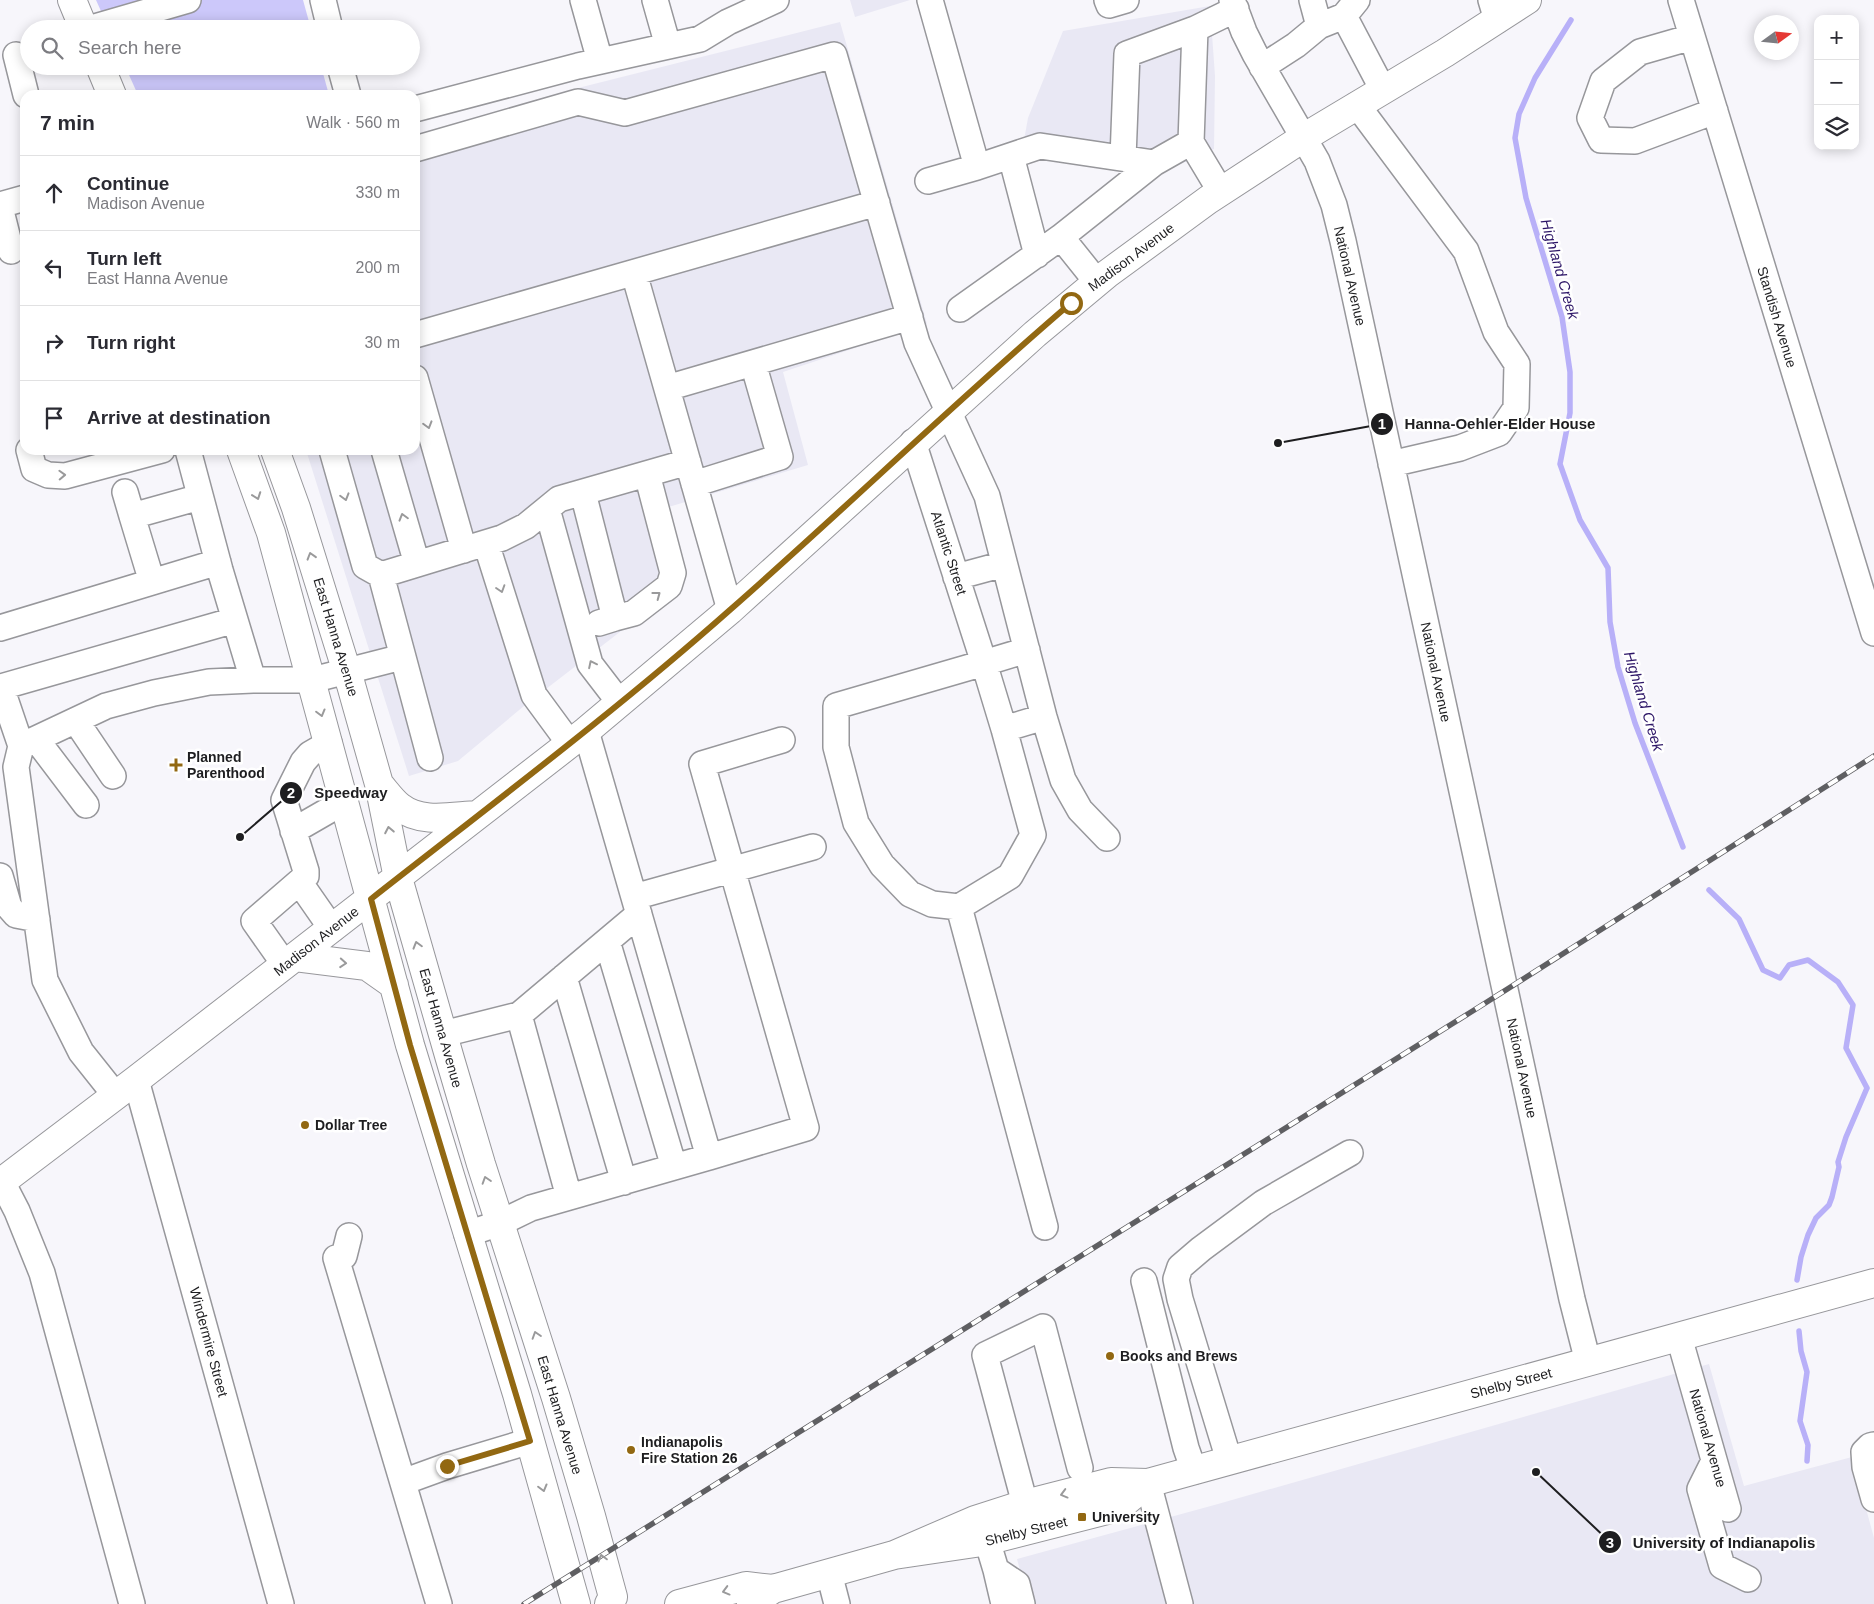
<!DOCTYPE html>
<meta charset="utf-8">
<style>
:root{--surface:#fff;--page:#f2f2f3;--text:#2b2b33;--muted:#7c7c81;--line:#e1e1e2}
body{margin:0;font-family:Helvetica,sans-serif;background:var(--page);color:var(--text)}
.controls{position:absolute;right:15px;top:15px;display:grid;overflow:hidden;border-radius:10px;box-shadow:0 2px 12px #0003}
.controls button{width:45px;height:45px;display:grid;place-items:center;padding:0;border:0;border-bottom:1px solid var(--line);background:var(--surface);color:var(--text);font:25px sans-serif}
.compass{position:absolute;left:1754px;top:15px;width:45px;height:45px;border-radius:50%;background:var(--surface);box-shadow:0 2px 12px #0003;rotate:75deg}
.stop{position:absolute;width:15px;height:15px;margin:-11px;border:4px solid #926812;border-radius:50%;background:#fff}
.stop.end{background:#926812;border-color:#fff;box-shadow:0 1px 5px #0008}
.list{margin:0;padding:0;list-style:none}
h2{display:flex;justify-content:space-between;align-items:center;height:65px;margin:0;padding:0 20px;font-size:21px}
h2 small{font-size:16px;font-weight:400;color:var(--muted)}
.list li{display:grid;grid-template-columns:32px 1fr auto;gap:15px;align-items:center;box-sizing:border-box;height:75px;padding:0 20px;border-top:1px solid var(--line)}
.list b{display:block;font-size:19px;white-space:nowrap}
.list p{margin:0;font-size:16px;white-space:nowrap;color:var(--muted)}
.list em{font-size:16px;font-style:normal;color:var(--muted)}
.icon{flex:none;width:28px;height:28px;fill:none;stroke:currentColor;stroke-width:2;stroke-linecap:round;stroke-linejoin:round}
.map{position:relative;flex:none;width:1874px;height:1604px;overflow:hidden}
.search{position:absolute;background:var(--surface);box-shadow:0 2px 12px #0003;left:20px;top:20px;width:400px;height:55px;display:flex;align-items:center;gap:12px;box-sizing:border-box;padding:0 18px;border-radius:28px;color:var(--muted);font-size:19px}
.panel{position:absolute;background:var(--surface);box-shadow:0 2px 12px #0003;left:20px;top:90px;width:400px;height:365px;border-radius:15px}
.map>svg:first-child{display:block}
.built{fill:#e9e8f4}
.green{fill:#ccc8fa}
.lines{fill:none;stroke-linecap:round;stroke-linejoin:round}
.stream{stroke:#b8b0f8;stroke-width:5.5}
.minor-casing{stroke:#97979b;stroke-width:28}
.major-casing{stroke:#97979b;stroke-width:30}
.minor{stroke:#fff;stroke-width:25}
.major{stroke:#fff;stroke-width:28}
.rail-casing{stroke:#5f5f62;stroke-width:5.5}
.rail{stroke:#fff;stroke-width:4;stroke-dasharray:11;stroke-linecap:butt}
.oneway{stroke:#9a9a9b}
.route{stroke:#926812;stroke-width:6}
.poi-dot{fill:#926812;stroke:#fff;stroke-width:2}
.labels{text-anchor:middle;dominant-baseline:central;stroke-width:5;stroke-linejoin:round;paint-order:stroke}
.street-label{font-size:14px;fill:#1e1e20;stroke:#fff}
.poi-label{font-size:14px;font-weight:bold;fill:#1e1e20;stroke:#fff;text-anchor:start}
.water-label{font-size:15px;font-style:italic;fill:#2d1667;stroke:#fff}
.leader{fill:none;stroke:#1e1e20;stroke-width:2}
.callout-dot{fill:#1e1e20;stroke:#fff;stroke-width:2}
.mark-label{font-size:15px;text-anchor:middle;font-weight:bold;fill:#fff}
.callout-label{font-size:15px;text-anchor:middle;font-weight:bold;fill:#1e1e20;stroke:#fff;stroke-width:5;stroke-linejoin:round;paint-order:stroke}
</style>
<div class="map">
<svg width="1874" height="1604" viewBox="0 0 1874 1604">
<rect width="100%" height="100%" fill="#f7f6fb"/>
<path class="built" d="M850,0H910L855,17Z
M1210,6L1215,76L1214,149L1161,173L1024,140L1028,118L1063,31Z
M840,22L927,324L783,372L808,465L662,509L682,584L524,706L458,761L409,776L306,450H415V138L582,87Z
M1709,1364L1744,1486L1852,1457L1874,1538V1604H1029L1017,1559L1218,1504Z"/>
<path class="green" d="M96,0H303L311,29H109Z
M125,66H321L329,95H138Z"/>
<g class="lines">
<path class="stream" d="M1571,20L1535,78L1519,114L1515,138L1526,198L1562,317L1570,372V413L1560,464L1580,520L1608,568L1610,622L1618,667L1635,723L1683,847
M1709,890L1739,919L1763,970L1780,978L1789,965L1808,960L1838,982L1853,1005L1846,1048L1867,1088
M1797,1280L1801,1257L1808,1235L1816,1218L1829,1205L1832,1197L1839,1167L1838,1162L1846,1137L1867,1088
M1799,1331L1801,1351L1807,1372L1800,1421L1808,1445L1807,1461"/>
<g class="minor-casing">
<path id="minor" d="M323,0L330,29
M583,0L600,61
M655,0L668,46
M930,0L977,167L1040,146L1154,163L1191,142L1221,192
M1107,0L1109,5L1126,0
M1232,0L1244,32L1255,54L1317,161L1334,205L1343,241L1572,1299L1588,1362
M1312,0L1319,26L1344,16L1357,0
M1491,0L1497,20
M1681,0L1874,633
M1344,16L1383,90
M88,29L188,0
M1692,37L1640,52L1603,81L1590,118L1601,140L1635,141L1715,111
M16,55L26,95
M340,66L348,95
M1262,67L1296,45L1319,26
M1357,105L1466,251L1496,332L1517,364L1516,408L1499,433L1460,448L1391,464
M415,109L578,66L700,39L728,22L776,0
M1191,142L1195,29L1236,9
M415,149L578,102L625,113L834,55L917,343L987,496L1044,717L1063,780L1080,810L1107,838
M1011,156L1037,255
M1123,158L1127,54L1195,29
M928,181L977,167
M0,205L25,198
M0,207L11,251
M1061,237L1154,163
M634,273L730,610
M960,309L1061,237L1097,282
M415,335L877,203
M415,378L464,550
M667,388L910,317
M913,442L984,663L1027,650
M29,450L34,469L48,475L65,476L162,450
M188,450L220,570L253,680
M332,450L365,566L381,575
M384,450L417,564
M694,484L780,457L753,363
M125,492L132,516
M583,493L615,618L599,623
M547,509L590,664L620,703
M486,543L534,695L570,744
M956,577L1004,564
M152,582L132,516L200,497
M615,618L634,613L669,586L673,573L647,474
M0,628L218,562
M76,721L113,776
M1004,729L984,663L836,706V747L856,823L882,865L910,894L932,904L959,907L1045,1227
M36,739L86,805
M21,746L1,687L235,620
M430,758L381,575L502,538L526,526L559,499L688,462
M293,831L345,801
M0,876L9,907L16,915L37,919
M300,883L332,929
M634,897L813,847
M959,907L1010,876L1033,835L1004,729L1044,717
M607,941L674,1167
M285,965L254,921L306,876V871L284,800L303,762L310,754L329,743
M564,977L624,1182
M519,1015L569,1197
M443,1034L519,1015L639,914
M136,1080L281,1604
M116,1096L81,1052L45,980L16,767L21,746L106,706L154,693L209,682L253,680H312L402,657
M709,1157L806,1128L702,764L782,740
M2,1182L17,1211L42,1273L132,1604
M467,1234L500,1223L531,1208L709,1157L586,731
M349,1236L344,1256L336,1258L439,1604
M1144,1281L1186,1448L1194,1471
M1679,1337L1728,1509
M1874,1445L1870,1446L1864,1452L1865,1467L1874,1499
M1229,1460L1180,1299L1176,1279L1180,1267L1201,1249L1263,1203L1350,1153
M1714,1461L1700,1489L1722,1566L1748,1579
M403,1482L447,1466L530,1441
M1148,1483L1180,1604
M1025,1504L985,1355L1043,1327L1080,1468
M987,1540L996,1570L1017,1584L1022,1604
M996,1570L1004,1604
M829,1573L837,1604"/>
</g>
<g class="major-casing">
<path id="major" d="M72,0L84,29
M100,66L112,95
M241,450L271,533L410,1045L517,1394L576,1604
M275,450L296,508L351,685L379,784L398,878L450,1059L481,1164L556,1398L591,1516L613,1597L609,1604
M379,784C386,792 392,801 400,807C421,824 453,816 477,815
M295,957L367,966L394,985
M0,1183L136,1080L586,731L730,610L1035,334L1107,274L1208,200L1303,138L1445,53L1527,0
M894,1555L975,1520L1025,1504L1111,1482L1148,1483L1874,1283
M679,1604L746,1586L773,1589
M751,1604L773,1589L894,1555L982,1542L1119,1507L1148,1483"/>
</g>
<use href="#minor" class="minor"/>
<use href="#major" class="major"/>
<g class="rail-casing">
<path id="rail" d="M524,1604L1479,1007L1874,756"/>
</g>
<use href="#rail" class="rail"/>
</g>
<defs><path id="oneway-chevron" d="M-2-3.5L2.5 0L-2 3.5" fill="none" stroke-width="1.6" stroke-linecap="round" stroke-linejoin="round" transform="scale(1.25)"/></defs>
<g class="oneway">
<use href="#oneway-chevron" transform="translate(428 425) rotate(74)"/>
<use href="#oneway-chevron" transform="translate(62 475) rotate(-2)"/>
<use href="#oneway-chevron" transform="translate(257 496) rotate(70)"/>
<use href="#oneway-chevron" transform="translate(345 497) rotate(74)"/>
<use href="#oneway-chevron" transform="translate(403 517) rotate(-106)"/>
<use href="#oneway-chevron" transform="translate(311 556) rotate(-107)"/>
<use href="#oneway-chevron" transform="translate(501 589) rotate(72)"/>
<use href="#oneway-chevron" transform="translate(657 595) rotate(-37)"/>
<use href="#oneway-chevron" transform="translate(592 664) rotate(-116)"/>
<use href="#oneway-chevron" transform="translate(321 713) rotate(75)"/>
<use href="#oneway-chevron" transform="translate(389 830) rotate(-101)"/>
<use href="#oneway-chevron" transform="translate(417 945) rotate(-106)"/>
<use href="#oneway-chevron" transform="translate(343 963) rotate(4)"/>
<use href="#oneway-chevron" transform="translate(486 1180) rotate(-108)"/>
<use href="#oneway-chevron" transform="translate(536 1335) rotate(-108)"/>
<use href="#oneway-chevron" transform="translate(543 1488) rotate(75)"/>
<use href="#oneway-chevron" transform="translate(1064 1494) rotate(165)"/>
<use href="#oneway-chevron" transform="translate(602 1558) rotate(-105)"/>
<use href="#oneway-chevron" transform="translate(726 1591) rotate(165)"/>
</g>
<g class="lines">
<path class="route" d="M447,1466L530,1441L410,1045L371,899C492,804 616,711 731,609C846,508 955,402 1071,303"/>
</g>
<g class="poi-dot">
<path d="M173.5 757.5h5v5h5v5h-5v5h-5v-5h-5v-5h5z"/>
<circle cx="305" cy="1125" r="5"/>
<circle cx="1110" cy="1356" r="5"/>
<circle cx="631" cy="1450" r="5"/>
<rect x="1077" y="1512" width="10" height="10" rx="2.5"/>
</g>
<g class="labels">
<g class="street-label">
<text transform="translate(1131 257) rotate(-37)">Madison Avenue</text>
<text transform="translate(1350 276) rotate(77)">National Avenue</text>
<text transform="translate(1777 317) rotate(73)">Standish Avenue</text>
<text transform="translate(949 553) rotate(72)">Atlantic Street</text>
<text transform="translate(336 637) rotate(73)">East Hanna Avenue</text>
<text transform="translate(1436 672) rotate(78)">National Avenue</text>
<text transform="translate(316 941) rotate(-38)">Madison Avenue</text>
<text transform="translate(441 1028) rotate(74)">East Hanna Avenue</text>
<text transform="translate(1522 1068) rotate(78)">National Avenue</text>
<text transform="translate(209 1342) rotate(75)">Windermire Street</text>
<text transform="translate(1511 1383) rotate(-15)">Shelby Street</text>
<text transform="translate(560 1415) rotate(73)">East Hanna Avenue</text>
<text transform="translate(1708 1438) rotate(74)">National Avenue</text>
<text transform="translate(1026 1531) rotate(-14)">Shelby Street</text>
</g>
<g class="poi-label">
<text x="187" y="757">Planned<tspan x="187" dy="16">Parenthood</tspan></text>
<text x="315" y="1125">Dollar Tree</text>
<text x="1120" y="1356">Books and Brews</text>
<text x="641" y="1442">Indianapolis<tspan x="641" dy="16">Fire Station 26</tspan></text>
<text x="1092" y="1517">University</text>
</g>
<g class="water-label">
<text transform="translate(1560 269) rotate(74)">Highland Creek</text>
<text transform="translate(1644 701) rotate(73)">Highland Creek</text>
</g>
</g>
<path class="leader" d="M1278 443L1382 424M240 837L291 793M1536 1472L1610 1542"/>
<g class="callout-dot">
<circle cx="1278" cy="443" r="5"/>
<circle cx="240" cy="837" r="5"/>
<circle cx="1536" cy="1472" r="5"/>
<circle cx="1382" cy="424" r="12"/>
<circle cx="291" cy="793" r="12"/>
<circle cx="1610" cy="1542" r="12"/>
</g>
<g class="mark-label">
<text x="1382" y="429">1</text>
<text x="291" y="798">2</text>
<text x="1610" y="1548">3</text>
</g>
<g class="callout-label">
<text x="1500" y="429">Hanna-Oehler-Elder House</text>
<text x="351" y="798">Speedway</text>
<text x="1724" y="1548">University of Indianapolis</text>
</g>
</svg>
<div class="controls">
<button>+</button>
<button>−</button>
<button><svg class="icon" aria-label="layers" viewBox="0 0 24 24"><path d="M12 4l9 5-9 5-9-5zM3 14l9 5 9-5"/></svg></button>
</div>
<svg class="compass" viewBox="-18 -18 36 36"><path d="M0-13l5 13h-10z" fill="#e53935"/><path d="M0 13l5-13h-10z" fill="#7c7c81"/></svg>
<div class="stop" style="left:1071px;top:303px"></div>
<div class="stop end" style="left:447px;top:1466px"></div>
<div class="search"><svg class="icon" aria-label="search" viewBox="0 0 24 24"><circle cx="10" cy="10" r="6"/><path d="M15 15l6 6"/></svg>Search here</div>
<section class="panel">
<h2>7 min<small>Walk · 560 m</small></h2>
<ul class="list">
<li><svg class="icon" aria-label="ahead" viewBox="0 0 24 24"><path d="M12 20V5M6 11l6-6 6 6"/></svg><div><b>Continue</b><p>Madison Avenue</p></div><em>330 m</em></li>
<li><svg class="icon" aria-label="left" viewBox="0 0 24 24"><path d="M17 20v-9H6M10 6l-5 5 5 5"/></svg><div><b>Turn left</b><p>East Hanna Avenue</p></div><em>200 m</em></li>
<li><svg class="icon" aria-label="right" viewBox="0 0 24 24"><path d="M7 20v-9h11M14 6l5 5-5 5"/></svg><div><b>Turn right</b></div><em>30 m</em></li>
<li><svg class="icon" aria-label="arrive" viewBox="0 0 24 24"><path d="M6 21V4h12l-3 4 3 4H6"/></svg><div><b>Arrive at destination</b></div></li>
</ul>
</section>
</div>
